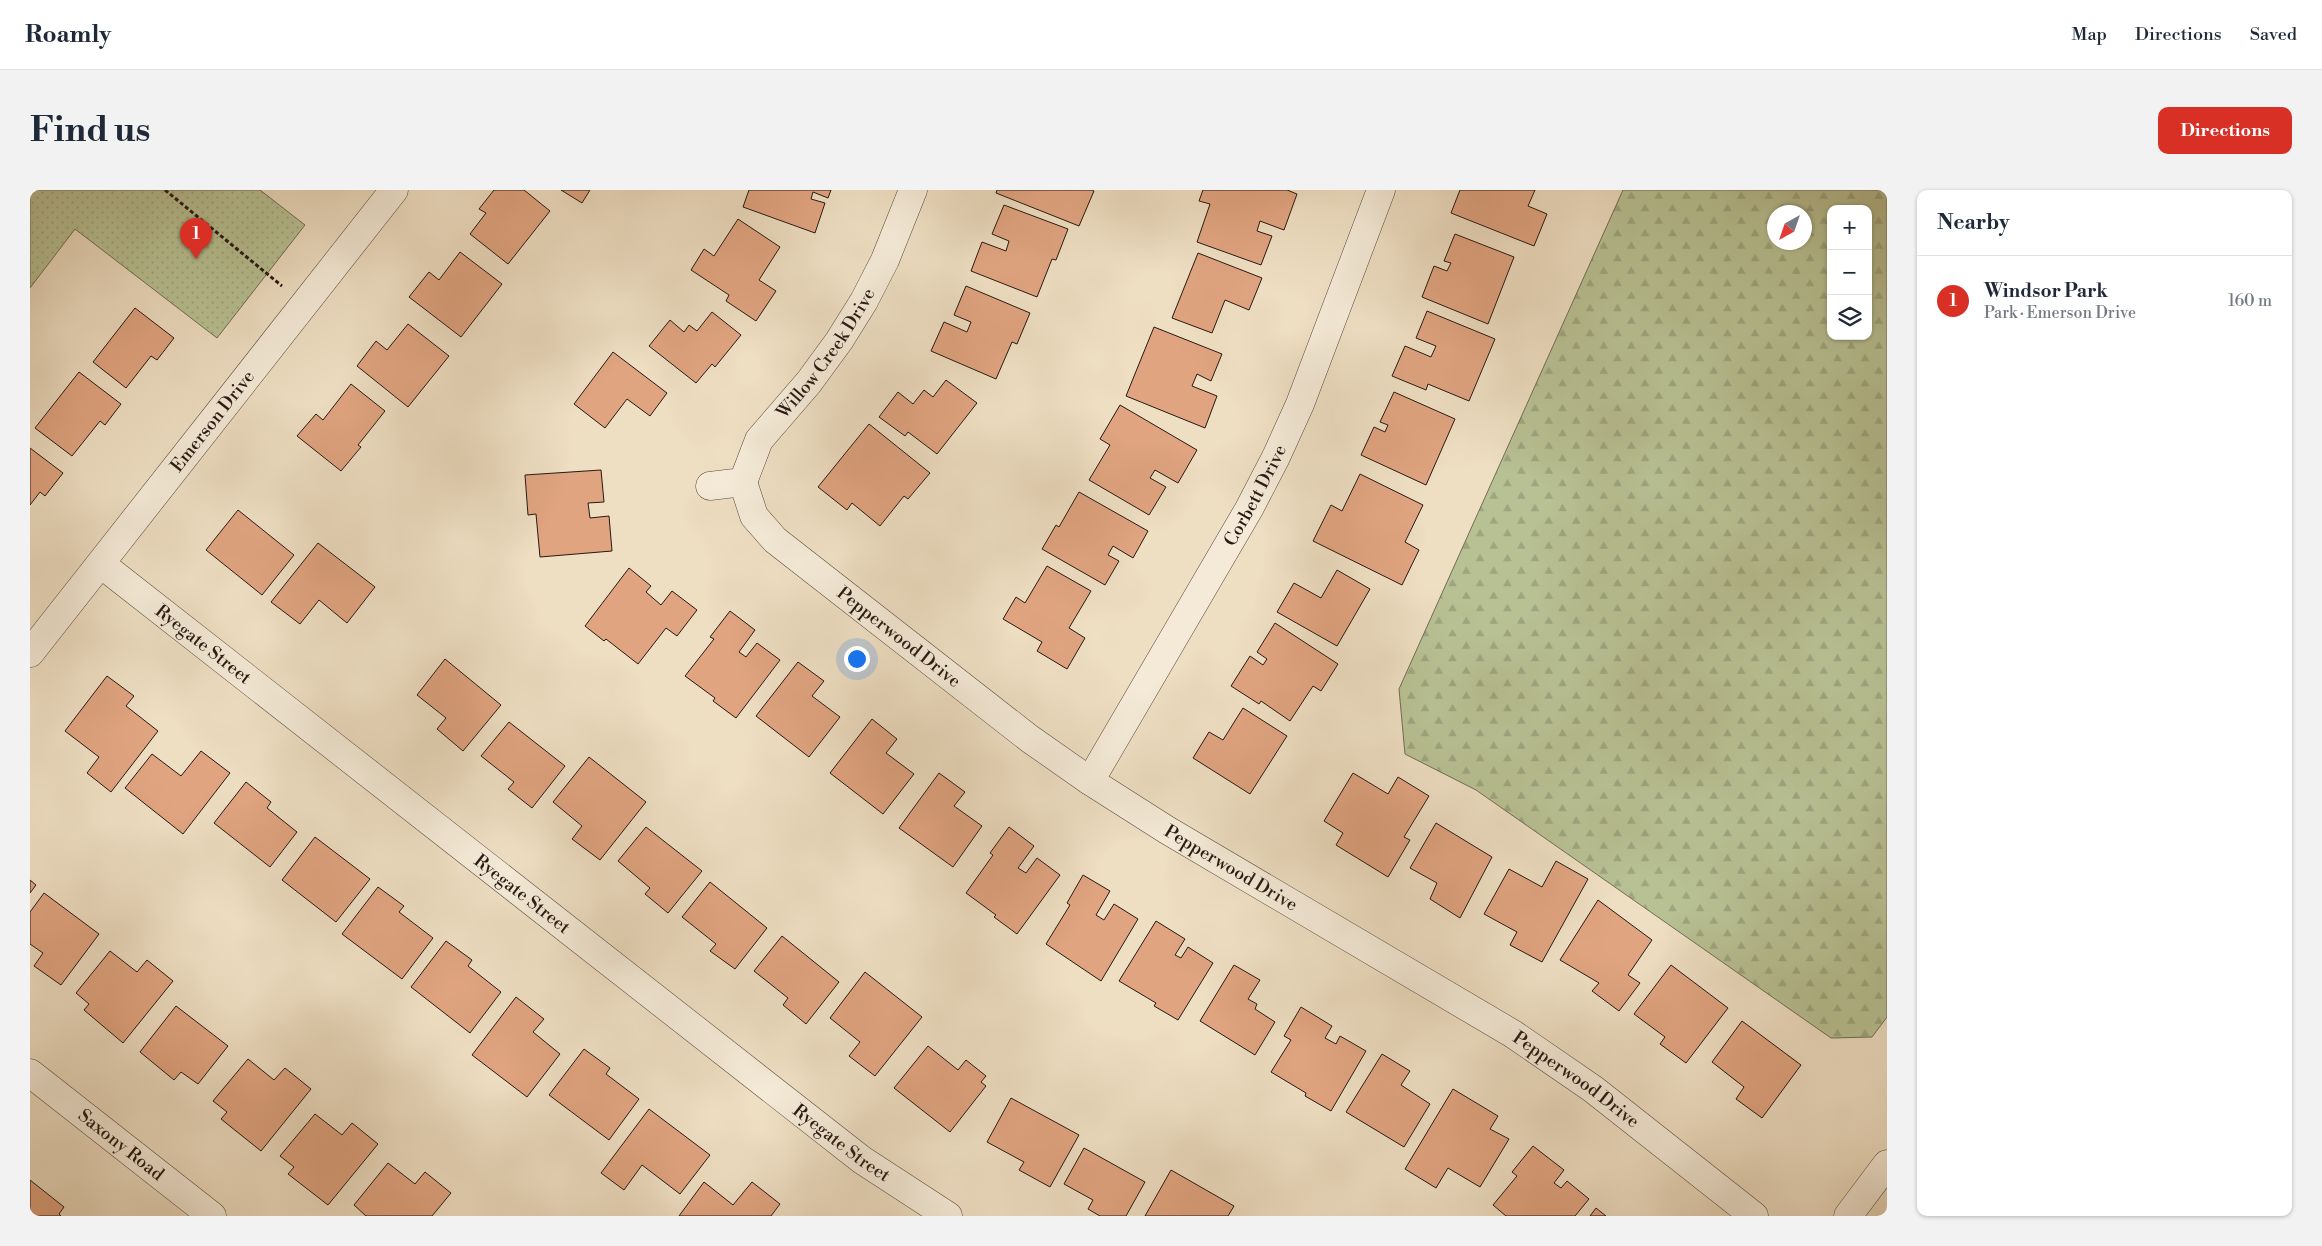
<!DOCTYPE html>
<meta charset="utf-8">
<style>
:root{--surface:#fff;--page:#f2f2f3;--text:#1f2937;--muted:#747a83;--line:#e0e1e3;--accent:#d93025}
body{margin:0;font-family:"Libre Bodoni",serif;background:var(--page);color:var(--text)}
.controls{position:absolute;right:15px;top:15px;display:grid;overflow:hidden;border-radius:10px;box-shadow:0 1px 4px #0004}
.controls button{width:45px;height:45px;display:grid;place-items:center;padding:0;border:0;border-bottom:1px solid var(--line);background:var(--surface);color:var(--text);font:25px sans-serif}
.compass{position:absolute;left:1737px;top:15px;width:45px;height:45px;border-radius:50%;background:var(--surface);box-shadow:0 1px 4px #0004;rotate:220deg}
.you{position:absolute;left:826px;top:468px;width:18px;height:18px;margin:-12px;border:4px solid #fff;border-radius:50%;background:#1a73e8;box-shadow:0 0 0 8px #1a73e833}
.badge{display:grid;place-items:center;width:32px;height:32px;border-radius:50%;background:var(--accent);color:#fff;font-size:16px;font-weight:700}
.pin{position:absolute;translate:-50% -41px;filter:drop-shadow(0 1px 2px #0008)}
.pin::after{content:'';position:absolute;top:26px;width:18px;height:15px;background:inherit;clip-path:polygon(0 0,100% 0,50% 100%)}
.list{margin:0;padding:0;list-style:none}
h2{display:flex;justify-content:space-between;align-items:center;height:65px;margin:0;padding:0 20px;font-size:21px}
h2 small{font-size:16px;font-weight:400;color:var(--muted)}
.list li{display:grid;grid-template-columns:32px 1fr auto;gap:15px;align-items:center;box-sizing:border-box;height:90px;padding:0 20px;border-top:1px solid var(--line)}
.list b{display:block;font-size:19px;white-space:nowrap}
.list p{margin:0;font-size:16px;white-space:nowrap;color:var(--muted)}
.list em{font-size:16px;font-style:normal;color:var(--muted)}
.icon{flex:none;width:28px;height:28px;fill:none;stroke:currentColor;stroke-width:2;stroke-linecap:round;stroke-linejoin:round}
.map{position:relative;flex:none;width:1857px;height:1026px;overflow:hidden;border-radius:10px}
header{display:flex;align-items:center;gap:30px;box-sizing:border-box;height:70px;padding:0 25px;background:var(--surface);border-bottom:1px solid var(--line)}
header strong{font-size:24px}
nav{display:flex;gap:28px;margin-inline-start:auto;font-size:18px}
.intro{display:flex;align-items:center;justify-content:space-between;box-sizing:border-box;height:120px;padding:0 30px}
h1{margin:0;font-size:35px}
.button{padding:12px 22px;border-radius:10px;background:var(--accent);color:#fff;font-size:18px;font-weight:700}
main{display:flex;gap:30px;padding:0 30px}
aside{flex:1;background:var(--surface);border-radius:10px;box-shadow:0 1px 4px #0004}
.map>svg:first-child{display:block}
.green{fill:url(#green-dots);stroke:#706d54}
.forest{fill:url(#forest-firs);stroke:#706d54;fill-rule:evenodd}
.building{fill:#e0a480;stroke:#271913}
.lines{fill:none;stroke-linecap:round;stroke-linejoin:round}
.minor-casing{stroke:#594a3f;stroke-width:29}
.path{stroke:#271913;stroke-width:3;stroke-dasharray:4 2.5;stroke-linecap:butt}
.minor{stroke:#f4ead7;stroke-width:28}
.labels{text-anchor:middle;dominant-baseline:central;stroke-width:5;stroke-linejoin:round;paint-order:stroke}
.street-label{font-size:18px;fill:#271913;stroke:#f4ead7}
</style>
<header>
<strong>Roamly</strong>
<nav><a>Map</a><a>Directions</a><a>Saved</a></nav>
</header>
<div class="intro"><h1>Find us</h1><a class="button">Directions</a></div>
<main>
<div class="map">
<svg width="1857" height="1026" viewBox="0 0 1857 1026">
<defs>
<pattern id="green-dots" width="8" height="8" patternUnits="userSpaceOnUse" patternTransform="scale(1.25)"><rect width="8" height="8" fill="#b8c194"/><path d="M2 2h.1M6 6h.1" fill="none" stroke="#9ea57f" stroke-width="1.8" stroke-linecap="round"/></pattern>
<pattern id="forest-firs" width="22" height="20" patternUnits="userSpaceOnUse" patternTransform="scale(1.25)"><rect width="22" height="20" fill="#b8c194"/><path d="M5 1l3.5 6h-7zM16 11l3.5 6h-7z" fill="#9ea57f"/></pattern>
</defs>
<rect width="100%" height="100%" fill="#eedec2"/>
<filter id="stains"><feTurbulence type="fractalNoise" baseFrequency=".004" numOctaves="4"/><feColorMatrix values="0 0 0 0 .2 0 0 0 0 .09 0 0 0 0 .02 0 0 0 .5 -.17"/></filter>
<radialGradient id="worn" r=".72"><stop offset=".6" stop-color="#630" stop-opacity="0"/><stop offset="1" stop-color="#630" stop-opacity=".3"/></radialGradient>
<path class="green" d="M0,0H230L275,35L187,148L45,39L0,98Z"/>
<path class="forest" d="M1593,0H1857V827L1842,847L1801,848L1446,600L1375,564L1369,499ZM1801,19H1838V146H1801ZM1744,22H1774V52H1744Z"/>
<path class="building" d="M464,0H494L520,21L478,74L440,44L456,23L449,19Z
M531,0H560L552,13Z
M719,0H801L798,8L783,2L781,9L795,13L785,43L713,17Z
M967,0H1062L1064,1L1049,36L966,3Z
M1173,0H1257L1267,4L1254,40L1230,31L1227,41L1242,46L1231,75L1167,52L1180,14L1169,11Z
M1430,0H1505L1498,16L1517,24L1504,56L1421,23Z
M974,15L1038,39L1026,70L1022,69L1007,107L941,81L952,52L976,61L979,51L962,44Z
M708,29L750,57L729,90L746,101L726,131L696,111L699,105L661,80L674,59L684,66Z
M1425,44L1484,67L1458,134L1392,107L1404,76L1417,81L1421,73L1414,71Z
M430,62L472,94L431,147L379,107L399,82L409,90Z
M1168,63L1232,88L1219,120L1195,110L1182,143L1142,128Z
M936,96L1000,123L987,154L982,152L966,189L901,161L914,132L937,142L941,132L924,125Z
M105,118L144,148L127,170L121,166L96,198L63,172Z
M1397,121L1465,149L1439,211L1398,194L1396,200L1362,186L1375,156L1401,167L1406,156L1386,148Z
M682,122L711,145L685,177L682,174L666,193L619,156L640,130L654,142L659,135L667,141Z
M378,134L419,166L378,217L327,176L346,151L357,160Z
M1124,137L1192,164L1181,191L1167,184L1162,196L1187,206L1175,238L1096,206Z
M583,162L637,203L620,226L597,209L575,238L544,214Z
M49,182L91,214L75,235L70,231L42,266L5,238Z
M916,190L947,213L907,264L878,242L875,246L849,227L868,202L883,214L894,200L903,207Z
M321,194L355,221L328,255L331,257L311,281L267,246L286,224L293,230Z
M1364,202L1425,229L1396,295L1331,265L1344,237L1355,242L1358,235L1350,232Z
M1090,215L1167,260L1148,293L1125,280L1120,288L1136,297L1119,325L1059,290L1080,255L1070,249Z
M839,234L900,283L878,309L874,306L850,336L822,313L817,320L788,297Z
M0,258L33,283L15,306L10,302L0,315Z
M571,280L574,312L558,313L560,328L579,326L582,361L510,367L506,324L498,325L495,285Z
M1330,284L1393,315L1375,352L1389,360L1372,395L1283,351L1301,315L1312,321Z
M1049,302L1118,341L1103,368L1083,356L1078,365L1089,371L1075,395L1012,359L1026,335L1029,337Z
M208,320L264,365L232,405L176,360Z
M288,353L345,397L317,433L289,410L270,434L241,412Z
M1017,376L1061,401L1039,438L1055,448L1037,479L1007,461L1012,452L973,429L986,407L995,413Z
M599,378L621,396L616,402L631,415L642,401L667,420L647,446L636,438L608,474L576,449L574,451L555,436Z
M1307,380L1340,399L1307,456L1247,422L1264,393L1291,408Z
M700,421L725,440L709,462L716,467L727,453L750,470L706,528L683,511L685,508L655,486L684,449L680,447Z
M1245,433L1308,474L1291,501L1283,496L1260,531L1231,511L1229,514L1201,496L1220,466L1233,475L1237,469L1227,462Z
M415,469L471,515L433,561L407,539L416,528L387,505Z
M768,472L794,491L782,506L810,527L779,567L726,526Z
M77,486L104,506L96,516L128,541L81,602L57,583L69,567L35,541Z
M1213,518L1257,546L1220,604L1163,568L1179,542L1193,550Z
M842,529L867,549L856,563L884,584L853,624L800,583Z
M479,532L535,576L502,618L478,599L484,592L451,566Z
M171,561L200,583L153,644L95,598L122,564L151,586Z
M559,567L616,612L570,670L542,649L552,636L523,612Z
M909,583L935,602L924,616L952,636L923,677L869,638Z
M1323,583L1358,604L1368,587L1399,606L1374,647L1380,650L1358,687L1306,655L1313,643L1294,631Z
M216,592L241,612L237,618L267,642L240,677L184,633Z
M1406,633L1462,667L1430,728L1400,709L1407,693L1380,678Z
M616,637L672,681L638,723L615,704L620,698L588,671Z
M979,637L1004,656L988,678L996,683L1007,668L1030,685L987,744L964,727L966,725L936,703L963,665L960,663Z
M285,647L340,689L306,732L252,690Z
M1526,671L1558,689L1512,772L1480,755L1487,742L1454,724L1479,679L1512,697Z
M1053,685L1080,701L1066,725L1074,730L1084,714L1108,729L1071,791L1016,754L1040,715L1037,713Z
M0,690L6,695L0,703Z
M680,692L737,738L705,779L680,761L686,754L652,727Z
M348,697L374,716L369,722L403,748L372,789L312,744Z
M14,703L69,744L31,795L4,776L13,763L0,754V722Z
M1568,710L1622,750L1598,785L1610,793L1589,821L1562,801L1569,793L1530,770Z
M1126,731L1155,749L1145,765L1151,768L1158,757L1183,773L1148,830L1124,816L1126,813L1089,791Z
M752,746L809,792L776,834L753,815L758,808L724,781Z
M416,751L442,770L438,776L471,802L440,843L381,797Z
M80,761L107,782L117,770L143,791L93,853L54,820L59,814L46,803Z
M1204,775L1230,790L1218,809L1227,814L1225,819L1245,832L1225,865L1170,831Z
M1641,775L1698,818L1656,873L1630,854L1635,847L1604,824Z
M835,782L892,827L845,886L819,866L830,852L800,828Z
M486,807L514,829L503,842L530,864L497,907L442,865Z
M146,816L198,856L168,894L151,882L144,890L110,862Z
M1271,817L1302,836L1295,848L1306,854L1310,846L1336,861L1301,921L1275,906L1276,903L1241,882L1261,850L1254,846Z
M1712,831L1771,875L1732,928L1706,909L1714,897L1682,872Z
M898,856L928,880L936,870L956,886L951,892L956,896L920,942L864,898Z
M554,859L580,878L576,884L609,909L579,950L519,905Z
M1352,864L1380,881L1371,895L1400,914L1374,957L1316,922Z
M218,869L244,890L255,878L281,899L231,961L191,929L197,922L183,911Z
M1423,899L1468,926L1460,939L1479,949L1450,997L1418,978L1406,998L1375,979Z
M981,908L1049,945L1020,997L989,980L994,972L957,952Z
M619,919L680,965L650,1004L612,975L594,1000L571,983Z
M285,924L312,945L322,933L348,954L298,1015L258,984L264,977L250,966Z
M1503,956L1534,980L1524,993L1531,998L1537,991L1559,1009L1545,1026H1476L1463,1015L1487,986L1482,982Z
M1054,958L1115,992L1096,1026H1070L1058,1019L1063,1010L1034,994Z
M358,973L385,994L395,982L421,1003L402,1026H336L324,1015Z
M1141,980L1204,1016L1198,1026H1115Z
M0,990L34,1017L29,1024L31,1026H0Z
M674,992L703,1015L722,992L750,1014L741,1026H649Z
M1566,1018L1576,1026H1560Z"/>
<g class="lines">
<g class="minor-casing">
<g id="minor">
<path id="s1" d="M713,292L724,326L745,350L1000,549L1060,591L1137,640L1483,844L1563,899L1724,1026"/>
<path id="s2" d="M680,296L713,292L729,250L779,192L809,151L834,111L855,70L883,0"/>
<path id="s3" d="M71,374L832,970L918,1026"/>
<path id="s4" d="M0,463L364,0"/>
<path id="s5" d="M1060,591L1219,319L1246,267L1270,214L1351,0"/>
<path id="s6" d="M0,883L182,1026"/>
<path d="M1818,1026L1857,974"/>
</g>
</g>
<path class="path" d="M135,0L252,96"/>
<use href="#minor" class="minor"/>
</g>
<g class="labels">
<g class="street-label">
<text stroke="none"><textPath href="#s2" startOffset="188">Willow Creek Drive</textPath></text>
<text stroke="none"><textPath href="#s4" startOffset="295">Emerson Drive</textPath></text>
<text stroke="none"><textPath href="#s5" startOffset="330">Corbett Drive</textPath></text>
<text stroke="none"><textPath href="#s1" startOffset="225">Pepperwood Drive</textPath></text>
<text stroke="none"><textPath href="#s3" startOffset="130">Ryegate Street</textPath></text>
<text stroke="none"><textPath href="#s1" startOffset="630">Pepperwood Drive</textPath></text>
<text stroke="none"><textPath href="#s3" startOffset="535">Ryegate Street</textPath></text>
<text stroke="none"><textPath href="#s1" startOffset="1035">Pepperwood Drive</textPath></text>
<text stroke="none"><textPath href="#s3" startOffset="940">Ryegate Street</textPath></text>
<text stroke="none"><textPath href="#s6" startOffset="116">Saxony Road</textPath></text>
</g>
</g>
<rect width="100%" height="100%" filter="url(#stains)"/>
<rect width="100%" height="100%" fill="url(#worn)"/>
</svg>
<div class="controls">
<button>+</button>
<button>−</button>
<button><svg class="icon" aria-label="layers" viewBox="0 0 24 24"><path d="M12 4l9 5-9 5-9-5zM3 14l9 5 9-5"/></svg></button>
</div>
<svg class="compass" viewBox="-18 -18 36 36"><path d="M0-13l5 13h-10z" fill="#e53935"/><path d="M0 13l5-13h-10z" fill="#747a83"/></svg>
<div class="you"></div>
<div class="pin badge" style="left:166px;top:69px">1</div>
</div>
<aside>
<h2>Nearby<small></small></h2>
<ul class="list">
<li><span class="badge">1</span><div><b>Windsor Park</b><p>Park · Emerson Drive</p></div><em>160 m</em></li>
</ul>
</aside>
</main>
